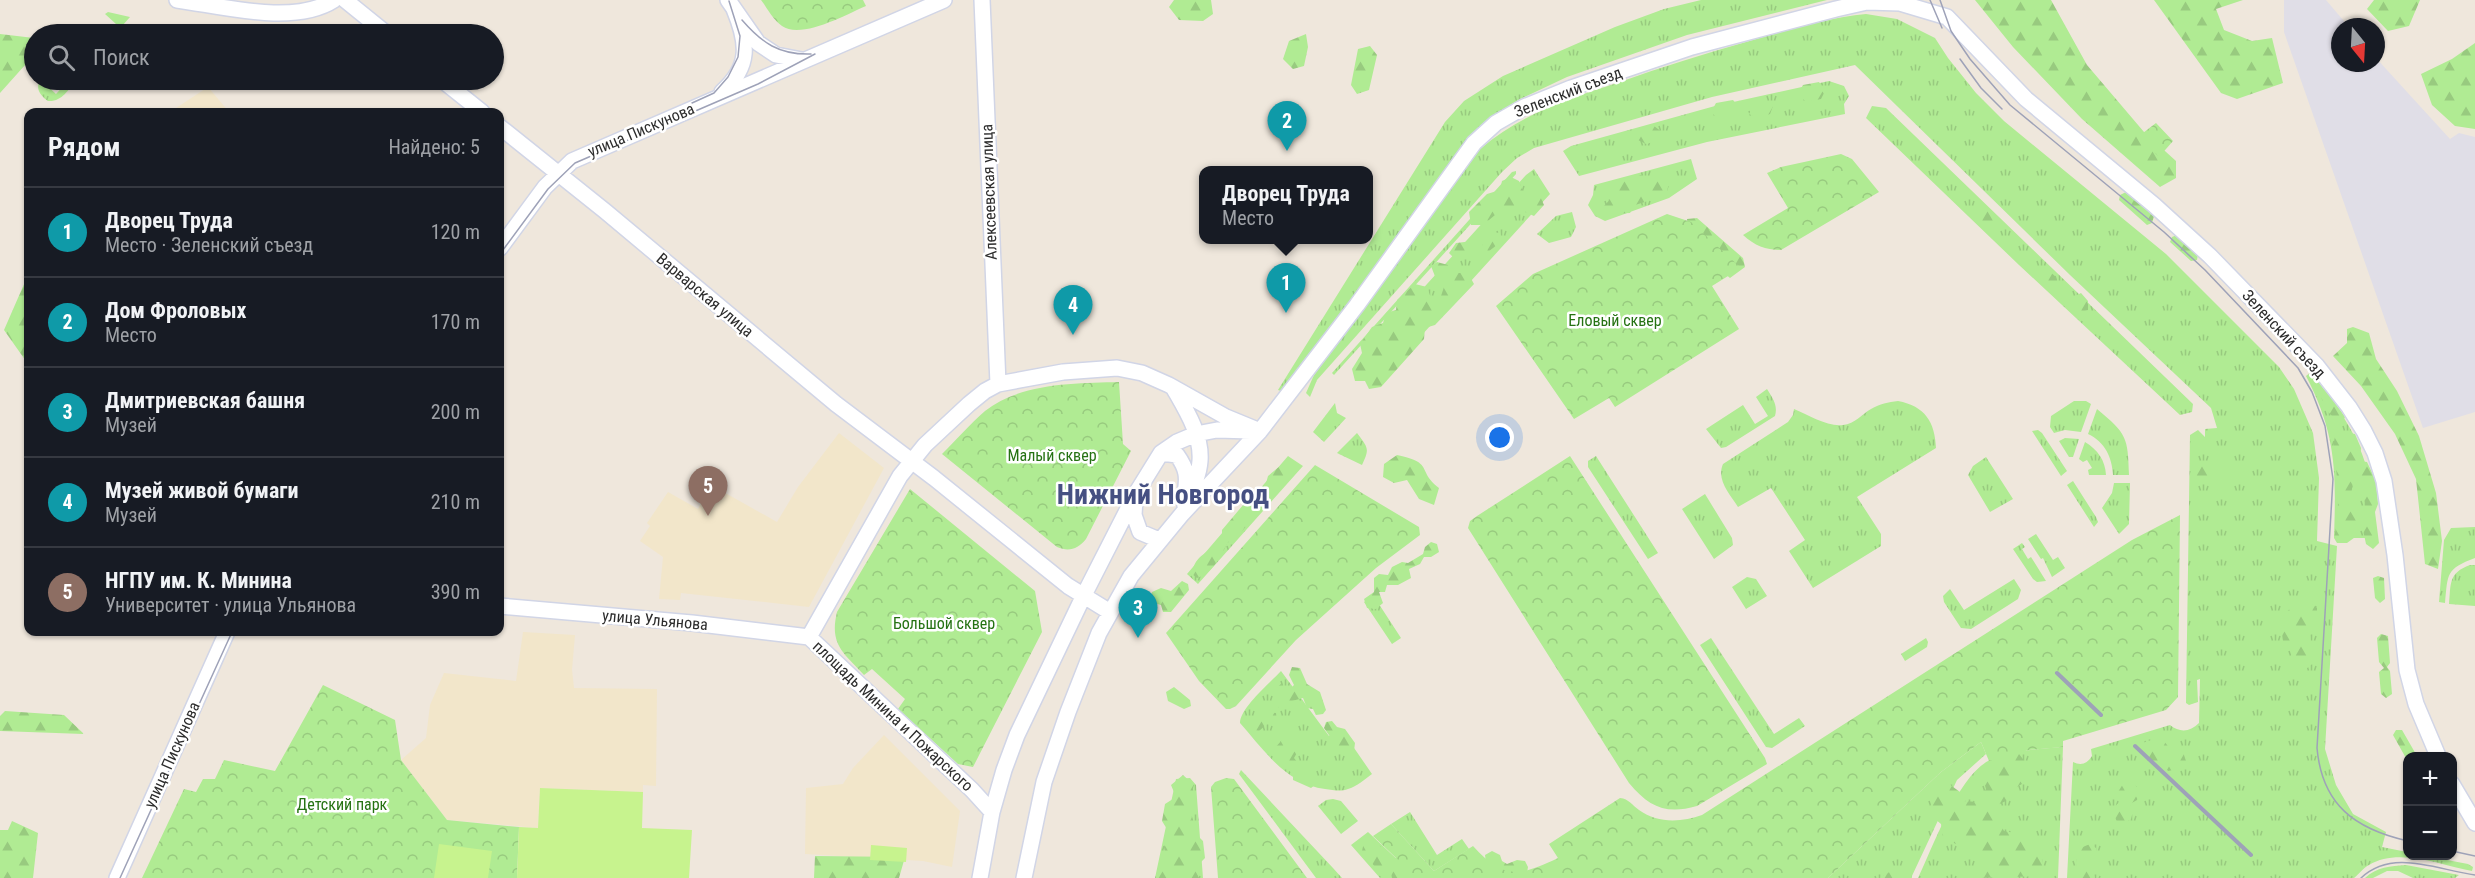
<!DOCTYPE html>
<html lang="ru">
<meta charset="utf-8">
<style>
:root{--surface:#171b24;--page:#20242c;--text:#f1f3f6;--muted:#9ea1a6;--line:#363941;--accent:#7c3aed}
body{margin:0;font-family:"Roboto Condensed",sans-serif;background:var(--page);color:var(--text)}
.controls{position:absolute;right:18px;bottom:18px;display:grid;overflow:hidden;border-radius:12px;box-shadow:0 2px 4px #0004}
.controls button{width:54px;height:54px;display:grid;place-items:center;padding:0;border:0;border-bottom:2px solid var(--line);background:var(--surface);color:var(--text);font:30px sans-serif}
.compass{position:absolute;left:2331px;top:18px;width:54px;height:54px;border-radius:50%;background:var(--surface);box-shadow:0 2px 4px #0004;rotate:162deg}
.you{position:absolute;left:1500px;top:438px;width:21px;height:21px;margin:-15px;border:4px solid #fff;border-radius:50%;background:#1a73e8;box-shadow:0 0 0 9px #1a73e833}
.badge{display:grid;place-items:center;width:39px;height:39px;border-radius:50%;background:var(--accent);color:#fff;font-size:20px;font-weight:700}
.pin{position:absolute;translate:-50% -50px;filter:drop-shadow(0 2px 3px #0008)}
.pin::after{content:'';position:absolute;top:32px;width:21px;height:18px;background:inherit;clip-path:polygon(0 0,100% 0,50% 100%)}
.popup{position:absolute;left:1199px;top:166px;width:174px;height:78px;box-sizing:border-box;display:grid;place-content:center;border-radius:12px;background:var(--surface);filter:drop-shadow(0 2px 4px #0005);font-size:20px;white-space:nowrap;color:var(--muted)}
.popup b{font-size:22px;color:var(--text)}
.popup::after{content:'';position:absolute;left:50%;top:100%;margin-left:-12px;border:12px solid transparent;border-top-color:var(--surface)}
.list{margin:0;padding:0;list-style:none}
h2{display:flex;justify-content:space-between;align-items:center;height:78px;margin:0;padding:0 24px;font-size:26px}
h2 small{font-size:20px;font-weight:400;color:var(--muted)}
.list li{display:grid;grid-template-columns:39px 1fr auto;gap:18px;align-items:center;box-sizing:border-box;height:90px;padding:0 24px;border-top:2px solid var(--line)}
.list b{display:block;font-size:22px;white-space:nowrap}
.list p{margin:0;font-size:20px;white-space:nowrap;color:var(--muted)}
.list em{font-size:20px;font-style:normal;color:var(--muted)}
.icon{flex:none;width:33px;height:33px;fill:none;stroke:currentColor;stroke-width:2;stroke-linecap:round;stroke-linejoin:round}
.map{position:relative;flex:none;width:2475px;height:878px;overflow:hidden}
.search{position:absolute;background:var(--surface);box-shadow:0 2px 4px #0004;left:24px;top:24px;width:480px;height:66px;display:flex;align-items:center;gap:15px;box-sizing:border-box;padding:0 21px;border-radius:33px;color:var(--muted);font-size:22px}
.panel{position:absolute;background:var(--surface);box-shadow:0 2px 4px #0004;left:24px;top:108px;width:480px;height:528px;border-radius:12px}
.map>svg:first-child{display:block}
.industrial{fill:#e0dee7}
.education{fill:#f2e6ca}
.grass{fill:url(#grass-tufts)}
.forest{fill:url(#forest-firs)}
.park{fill:url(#park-crowns)}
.pitch{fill:#c7f38e}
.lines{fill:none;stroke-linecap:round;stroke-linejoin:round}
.secondary-casing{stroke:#d1d5e6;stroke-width:18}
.secondary{stroke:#fff;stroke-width:15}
.tram{stroke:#9ea2b8;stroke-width:1.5}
.rail{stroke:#9ea2b8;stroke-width:4}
.labels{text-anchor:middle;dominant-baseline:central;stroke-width:5;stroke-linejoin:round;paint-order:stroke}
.street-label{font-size:16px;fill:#2c2c2c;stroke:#fff}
.park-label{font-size:16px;fill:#257212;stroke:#fff}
.town-label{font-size:28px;font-weight:bold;fill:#465082;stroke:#fff}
</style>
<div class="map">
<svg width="2475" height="878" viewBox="0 0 2475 878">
<defs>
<pattern id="grass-tufts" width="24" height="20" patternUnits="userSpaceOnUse" patternTransform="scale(1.5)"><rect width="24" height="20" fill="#b0eb93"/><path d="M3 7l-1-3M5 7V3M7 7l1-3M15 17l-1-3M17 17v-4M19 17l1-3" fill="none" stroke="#98ca7f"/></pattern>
<pattern id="forest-firs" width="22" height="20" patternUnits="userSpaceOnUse" patternTransform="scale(1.5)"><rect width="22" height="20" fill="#b0eb93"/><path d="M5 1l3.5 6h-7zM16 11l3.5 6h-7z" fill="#98ca7f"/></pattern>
<pattern id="park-crowns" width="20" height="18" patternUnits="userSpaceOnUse" patternTransform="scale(1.5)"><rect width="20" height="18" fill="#b0eb93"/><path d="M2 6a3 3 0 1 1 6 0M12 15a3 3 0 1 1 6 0" fill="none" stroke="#98ca7f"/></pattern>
</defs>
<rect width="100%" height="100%" fill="#efe7dc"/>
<path class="industrial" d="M2284,0H2326L2349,27H2340V63H2376V58L2450,139L2459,133L2475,137V412L2423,428L2284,32Z"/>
<path class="education" d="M208,87L229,112H170Z
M839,433L884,468L809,607L681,593L680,600L659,599L663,557L640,541L650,526L647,523L668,492L698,509L711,485L777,522L798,487Z
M523,632L575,635L572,670L574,688L657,689L656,786L643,785V792L540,788L538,828L447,820L401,760L426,738L430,705L444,673L516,681Z
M884,735L960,811L952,867L923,861L805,854L806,788L843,784L853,768Z"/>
<path class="grass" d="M1701,0H1827L1687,35L1567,77L1520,99L1491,117L1468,141L1350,302L1281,391L1278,390L1445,122L1464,101L1503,76L1615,27L1664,9Z
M108,12L130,17L115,34H107L116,24L105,14Z
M1866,14L1897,19L1935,38L1948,58L1976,93L2004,121L2166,254L2279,367L2294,389L2313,433L2319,478L2317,541L2337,546L2325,749L2336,785L2353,814L2386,832L2382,847L2407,852L2408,856H2426L2468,864L2473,867L2472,871C2441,865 2398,847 2369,865C2363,868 2359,874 2354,878H2067L2073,762C2081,766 2087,764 2092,756L2091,749L2170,725C2180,733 2190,732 2199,723L2200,679L2197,680L2198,702L2189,705L2186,703L2190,435L2198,430L2205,437V429L2217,428L2211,408L2070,275L1855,65L1712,97L1534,148L1517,158L1502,172L1317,380L1310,397L1306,393L1314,375L1480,149C1523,113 1568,99 1620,82C1662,67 1703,54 1746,42C1786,31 1825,18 1866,14Z
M41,80L56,94L69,80H76C68,90 62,102 48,101C41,96 34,88 41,80Z
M1829,81L1844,86L1849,96L1844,104L1845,114L1707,142L1579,176L1563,151L1571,146L1715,106Z
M1872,106L1886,108L2193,404L2192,412L2180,415L2019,265L1866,118Z
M1691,159L1697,179L1669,198L1605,221L1595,216L1588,205L1593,195L1594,185Z
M1534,169L1550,194L1381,380L1358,360L1526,175Z
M1516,171V174L1334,375L1332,373L1512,172Z
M1572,212L1576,227L1571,237L1549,243L1537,234L1556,216Z
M2311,372C2337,406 2365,442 2370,486C2373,503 2373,521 2374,538H2334C2336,474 2337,435 2306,376Z
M1767,389C1773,399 1778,405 1775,416L1726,447L1721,448L1706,429L1743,405L1755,424L1768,416L1756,397Z
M1898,401C1925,406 1935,422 1936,448L1857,497L1881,534V546L1813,588L1789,551L1805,540L1771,488L1738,507C1730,494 1716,480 1723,464L1788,422L1793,415L1794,409C1808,415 1828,427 1843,425C1855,424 1862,414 1871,409C1880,404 1888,402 1898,401Z
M2074,401H2086L2091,404L2081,432L2065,430L2054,433L2050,427L2051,416Z
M1335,403L1337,413L1346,418L1324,442L1313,432Z
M2097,409C2127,434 2128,437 2129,475H2113C2112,457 2105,442 2088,434Z
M2038,430L2042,433L2067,471L2061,476L2032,431Z
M1357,433C1368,448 1370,448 1362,465L1337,453Z
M2065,438L2079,439L2073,457H2069L2059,441Z
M2085,442C2098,450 2105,460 2106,475H2089L2088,470L2092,468L2087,460L2083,462L2079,459Z
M1288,456L1303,466L1198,584L1187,574Z
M1596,456L1658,553L1648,559L1588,467V461Z
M1986,457L2013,499L1990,512L1968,475L1973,466Z
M2073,481L2096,517L2098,522L2094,527L2067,485Z
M2114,483H2130L2129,524L2119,534L2102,508L2112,493Z
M1705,494L1732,538L1733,545L1714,559L1682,509Z
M2475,527V558C2446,569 2448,573 2445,603L2439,602L2444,540L2451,528Z
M2036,534L2053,560L2058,557L2065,568L2052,577L2043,558L2041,559L2028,539Z
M2022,543L2025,547L2022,549L2028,559L2031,557L2046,581L2037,582L2033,579L2013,549Z
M2470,565H2475V606L2449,604C2451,584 2448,573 2470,565Z
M1747,577L1756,579L1767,596L1746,609L1732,587Z
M2014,579L2021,590L2018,599L1971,629L1961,628L1944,602L1943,596L1950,589L1964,610Z
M1373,595L1401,638L1392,644L1364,602Z
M1711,638L1774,734L1799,718L1805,726L1772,748L1766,747L1700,645Z
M1926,638L1928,642L1927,647L1905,661L1901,654Z
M1281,671L1329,736L1341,729L1372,774C1365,779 1356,787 1348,789C1341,792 1333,790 1325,789C1286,784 1264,750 1240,723C1240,708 1271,682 1281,671Z
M1981,742L1986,754L1957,780L1911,878H1828L1941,772Z
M2063,747L2058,878H1918C1933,847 1959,774 1990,760C2013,750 2039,749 2063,747Z
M1241,770L1333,868L1342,878H1316L1239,774Z
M1190,778L1196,785L1203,878H1155L1176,779Z
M1333,799L1341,801L1358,821L1341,834L1318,806L1326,800Z
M1410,812L1437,855L1462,839L1469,849L1434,871L1391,824Z
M1368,832L1417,878H1380L1351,845Z
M2406,865L2459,875L2455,878H2413L2398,871H2387L2373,878H2365C2377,867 2390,866 2406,865Z"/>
<path class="forest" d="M1174,0H1211L1213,14L1203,21L1179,20L1169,7Z
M1975,0H2051L2087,65L2144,132L2176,161V178L2160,187L2082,119L2013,47Z
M2154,0H2243L2216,9L2224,30L2252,41L2272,38L2283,83L2237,99L2221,93Z
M2374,0H2420L2409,26L2388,31L2367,9Z
M0,34L34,38V55L0,93Z
M1306,34L1308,47L1304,66L1293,69L1283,59L1289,41Z
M2475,43V129L2455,126L2432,105L2421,74L2452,59Z
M1370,46L1377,55L1369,90L1357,94L1351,85L1358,49Z
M1819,82L1825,91L1821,99L1806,102L1798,94L1803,85Z
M1733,100L1739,107L1733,115L1716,117L1711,112L1716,103Z
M1766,101L1773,106L1770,114L1757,118L1749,114L1752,108Z
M1654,126L1662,132L1658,141L1646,144L1636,139L1642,129Z
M1659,174L1670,177L1667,192L1656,193L1648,201L1635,205L1630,213L1611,214L1604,206L1618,191L1619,183L1641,175L1652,180Z
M1511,177L1519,181L1524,195L1539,194L1544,205L1534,216L1521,210L1509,215L1501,210L1483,225H1471L1469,212L1487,194L1500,190L1502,181Z
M2126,192L2154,216L2152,223L2147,225L2119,200L2120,195Z
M1985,207L1995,218V225L1988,229L1976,219L1975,210Z
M1697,218L1743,258L1745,267L1730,278L1724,273L1688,229L1687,219Z
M1500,232L1502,241L1484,255L1467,254L1456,260L1449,253L1456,243L1473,241L1482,246L1486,236Z
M2177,235L2198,254L2197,260L2191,261L2170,242L2172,237Z
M1437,262L1448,265L1452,273H1468L1474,284L1435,325L1425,328L1424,339L1381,387L1369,389L1365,381H1355L1352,369L1362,353L1360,344L1372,327L1383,323L1386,313L1396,310L1397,300L1415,284L1427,287L1432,301L1440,299L1445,284L1436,279L1431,266Z
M2048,270L2056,277L2057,287L2049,289L2040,280L2039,272Z
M28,275V364L4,330Z
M2081,293L2088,301V310L2079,313L2071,308V298Z
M2353,327L2369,333L2376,359L2397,391L2419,436L2436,493L2442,541L2438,569L2425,564L2416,479L2395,434L2361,386L2333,356L2347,343V329Z
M2326,389L2345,417L2342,423C2330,418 2320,403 2321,390Z
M2345,432L2355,434L2361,448L2360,458L2352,465L2354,479L2349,502L2358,525V535L2347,543H2337L2334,538C2338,520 2339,499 2337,480C2337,466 2331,451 2335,437Z
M1397,455C1435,463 1416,470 1439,488L1434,505L1419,499L1407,480L1394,483L1383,477L1384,464Z
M1286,461H1292L1294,467L1290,476L1236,538L1227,543C1222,556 1211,574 1197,578L1192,574C1195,553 1209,554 1222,540V530L1254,492L1265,487L1268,476Z
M2360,461L2367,462L2376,481L2378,504L2375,512L2379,543L2373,549L2366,544L2363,530L2369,513C2361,496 2363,483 2357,466Z
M2209,462L2214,468L2217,464L2224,463L2231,471L2226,478L2217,479L2215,476L2212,481L2201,483L2194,478L2195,468Z
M1431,542L1437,544L1439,552L1431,557H1424L1420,564L1409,569L1411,578L1398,585H1387L1385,592H1379L1383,603L1376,609L1367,608L1364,599L1374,592V578L1379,574L1388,575L1392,567L1402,562L1408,563L1423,554L1425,547Z
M2378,576L2384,578L2385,599L2380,603L2375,598L2373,578Z
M1182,581L1188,584L1189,590L1171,612H1163L1161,605L1150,602L1152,592L1161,588L1171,591Z
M2301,602H2310L2317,608V626L2310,635L2313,663L2305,670L2297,671L2292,663L2291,648L2283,641C2280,620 2281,612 2301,602Z
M2381,634L2388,636L2390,663L2387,667L2390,671L2392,694L2386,698L2381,694L2379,672L2384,668L2379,662L2377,638Z
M1292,667L1300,668L1307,684L1320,692L1326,710L1323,714L1316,715L1313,709L1307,708L1303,698L1292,701L1286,707L1279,708L1274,690L1281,684L1290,689L1294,685L1289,675Z
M1174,687L1190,700L1191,706L1184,709L1168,701L1166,692Z
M1265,702L1269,712L1276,713L1277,722L1267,724L1259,731L1251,730L1250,722L1257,714L1256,705Z
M5,711L64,715L84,734L0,731V716Z
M1332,721L1337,727L1345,729L1355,743L1354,751L1347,753L1342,749L1332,752L1328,746L1331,738L1324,728L1326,722Z
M2396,730H2402L2417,756H2408L2407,760L2393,735Z
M1295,731L1298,739L1305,741L1306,750L1298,751L1294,758L1302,768L1299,773L1313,779L1315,785L1311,788L1293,780V774L1288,770L1285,762L1277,758L1274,749L1282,740V732Z
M2161,737L2170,749L2183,752L2186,761L2178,769L2168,771L2162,762L2150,763L2140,758L2138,750L2145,742Z
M2019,754L2029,767L2027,781L2010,791L2006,801L1991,808L2004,831C2035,837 2041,846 2045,876L1976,878L1980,868L1972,856L1982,848L1981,839L1972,836L1956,844L1943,838L1941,824L1929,814L1933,794L1949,784L1960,792L1963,801L1978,802L1986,789L1981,772L1999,757Z
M1183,775L1194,785L1188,804L1192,814L1191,829L1203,841L1205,858L1195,868L1199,878H1156L1158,869L1167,862L1164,847L1170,834L1162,821L1165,804L1176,797L1171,785Z
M2133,783L2140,790L2137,800L2130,804L2133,811L2131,819L2125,823L2117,822L2113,812L2117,804L2123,802L2118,792L2123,784Z
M12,821L38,833L33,878H0V830H8Z
M1373,839L1392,858H1411L1427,878H1392L1391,873H1380L1362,851L1364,842Z
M2090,844L2096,848L2098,860L2092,870L2095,878H2074L2078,874L2076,863L2078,849Z
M1492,851L1500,855L1502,861L1507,864L1517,860L1525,861L1528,867L1527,873C1516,877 1506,875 1496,872L1493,866L1486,863L1485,855Z
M815,856L905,857L899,878H814Z
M1897,867L1910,870L1912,878H1880Z"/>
<path class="park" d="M761,0H863L866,6C847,14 801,40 782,26C773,20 767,8 761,0Z
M2156,123L2173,141L2159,157L2139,136Z
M1841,154L1852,159L1879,192L1781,250C1766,250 1755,246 1743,235L1788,208L1767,173L1781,167Z
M1667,214L1691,222L1741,268L1712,286L1739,329L1615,407L1609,398L1574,419L1496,306L1533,274Z
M1119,382L1123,444L1131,451L1086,539C1078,549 1069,552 1057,547L942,454C956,440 970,424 985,411C1020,383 1076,383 1119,382Z
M1570,456L1765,758L1767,764L1697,806C1666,815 1649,807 1629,783L1468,528L1470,521L1477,516Z
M1315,465L1419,527L1420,535L1376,568L1296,640L1236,706L1230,709H1226L1199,681L1166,633Z
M910,489L1035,591L1042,632L973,767L958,764L898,709L905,699L872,669L864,675C844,653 829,645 837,612Z
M2180,515L2178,697L2166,710L2063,741V747L2029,750L1989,761L1981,742L1941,772L1828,878H1417L1373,836L1391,824L1434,871L1473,846C1502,878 1517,878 1558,858L1549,844L1620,798C1629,799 1632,805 1639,810C1658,824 1682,822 1702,815L2132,540Z
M323,685L395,720L401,760L447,820L519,827L517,878H142L184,789L196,792L203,779H215L224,760L275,771Z
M1226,778L1234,779L1307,878H1218L1211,787L1215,782Z"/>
<path class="pitch" d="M540,788L643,792L642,828L692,830L689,878H517L519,827L538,828Z
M439,844L492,851L488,878H434Z
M871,845L907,848L906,862L870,860Z"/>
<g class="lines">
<g class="secondary-casing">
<path id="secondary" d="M177,0C222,6 294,26 334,0
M345,0L387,34
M728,0L758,43L776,55L802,60
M982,0L998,384
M442,80L482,112
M722,92C751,66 748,43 734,9
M500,127L605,211L836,404L934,478L1068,586L1110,612
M500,248L545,187L572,161L944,0
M1174,389C1186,410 1202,435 1200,461C1199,476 1191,492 1185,506
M1161,453L1177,455C1187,469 1188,477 1185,493
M1135,499L1134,515L1140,532L1159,540
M500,606L692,623L809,637
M809,637L900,476L925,445L969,404L985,391L998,384L1063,372L1117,368L1142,373L1169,385L1226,417L1260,431
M809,637L972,790L992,812
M2452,784L2475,823
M117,878L227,632
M980,878L992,812L1004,770L1017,735L1084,595L1135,495L1161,453L1177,442L1196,434L1217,430L1251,431
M1024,878L1044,782L1068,712L1099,633L1131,576L1182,514L1260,431L1357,305L1474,143L1496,123L1524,107L1571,88L1692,47L1836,9L1867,2L1900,3L1947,17L2026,99L2154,205L2210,256L2317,366L2349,407L2364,431L2375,453L2384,481L2395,555L2407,670L2416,704L2438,756"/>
</g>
<use href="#secondary" class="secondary"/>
<path class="tram" d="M1930,0L1942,28
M1940,0L1951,31L1970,59L2010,105L2164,232L2205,270L2298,368L2312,392L2325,426L2333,479L2317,748C2322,805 2355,829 2408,841
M742,20C762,43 779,55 811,54
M1960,59L1981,88L2002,109
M692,103L714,93L728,77L738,57L740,36L729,1
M500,254L548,189L575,163L758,84L815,54
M2452,851L2475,856
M120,878L232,632
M2361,878C2393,848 2437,870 2475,875"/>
<path class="rail" d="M2057,673L2101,715
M2135,746L2251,855"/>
</g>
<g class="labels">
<g class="street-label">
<text transform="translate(1568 92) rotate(-21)">Зеленский съезд</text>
<text transform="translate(641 130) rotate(-23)">улица Пискунова</text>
<text transform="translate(989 192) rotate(-92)">Алексеевская улица</text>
<text transform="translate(705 295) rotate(40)">Варварская улица</text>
<text transform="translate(2284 334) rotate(47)">Зеленский съезд</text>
<text transform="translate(655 620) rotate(5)">улица Ульянова</text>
<text transform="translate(893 716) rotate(43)">площадь Минина и Пожарского</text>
<text transform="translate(172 755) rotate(-66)">улица Пискунова</text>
</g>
<g class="park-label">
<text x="1615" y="320">Еловый сквер</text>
<text x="1052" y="455">Малый сквер</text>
<text x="944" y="623">Большой сквер</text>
<text x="342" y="804">Детский парк</text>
</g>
<g class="town-label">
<text x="1163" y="494">Нижний Новгород</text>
</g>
</g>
</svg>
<div class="controls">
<button>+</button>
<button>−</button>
</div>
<svg class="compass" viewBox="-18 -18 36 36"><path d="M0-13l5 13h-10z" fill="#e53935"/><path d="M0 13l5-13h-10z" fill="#9ea1a6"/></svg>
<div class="you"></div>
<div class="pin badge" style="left:1286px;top:313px;background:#0f9aa8">1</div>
<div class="popup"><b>Дворец Труда</b>Место</div>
<div class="pin badge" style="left:1287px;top:151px;background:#0f9aa8">2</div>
<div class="pin badge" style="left:1138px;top:638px;background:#0f9aa8">3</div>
<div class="pin badge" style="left:1073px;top:335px;background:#0f9aa8">4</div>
<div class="pin badge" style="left:708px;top:516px;background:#8d6e63">5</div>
<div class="search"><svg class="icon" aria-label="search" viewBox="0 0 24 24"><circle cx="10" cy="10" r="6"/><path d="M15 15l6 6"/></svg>Поиск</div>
<section class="panel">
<h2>Рядом<small>Найдено: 5</small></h2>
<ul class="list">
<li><span class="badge" style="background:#0f9aa8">1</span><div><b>Дворец Труда</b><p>Место · Зеленский съезд</p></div><em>120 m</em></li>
<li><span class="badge" style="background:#0f9aa8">2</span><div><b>Дом Фроловых</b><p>Место</p></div><em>170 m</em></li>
<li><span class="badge" style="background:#0f9aa8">3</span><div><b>Дмитриевская башня</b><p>Музей</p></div><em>200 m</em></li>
<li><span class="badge" style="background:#0f9aa8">4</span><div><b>Музей живой бумаги</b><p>Музей</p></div><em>210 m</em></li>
<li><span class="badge" style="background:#8d6e63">5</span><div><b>НГПУ им. К. Минина</b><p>Университет · улица Ульянова</p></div><em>390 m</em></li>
</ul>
</section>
</div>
